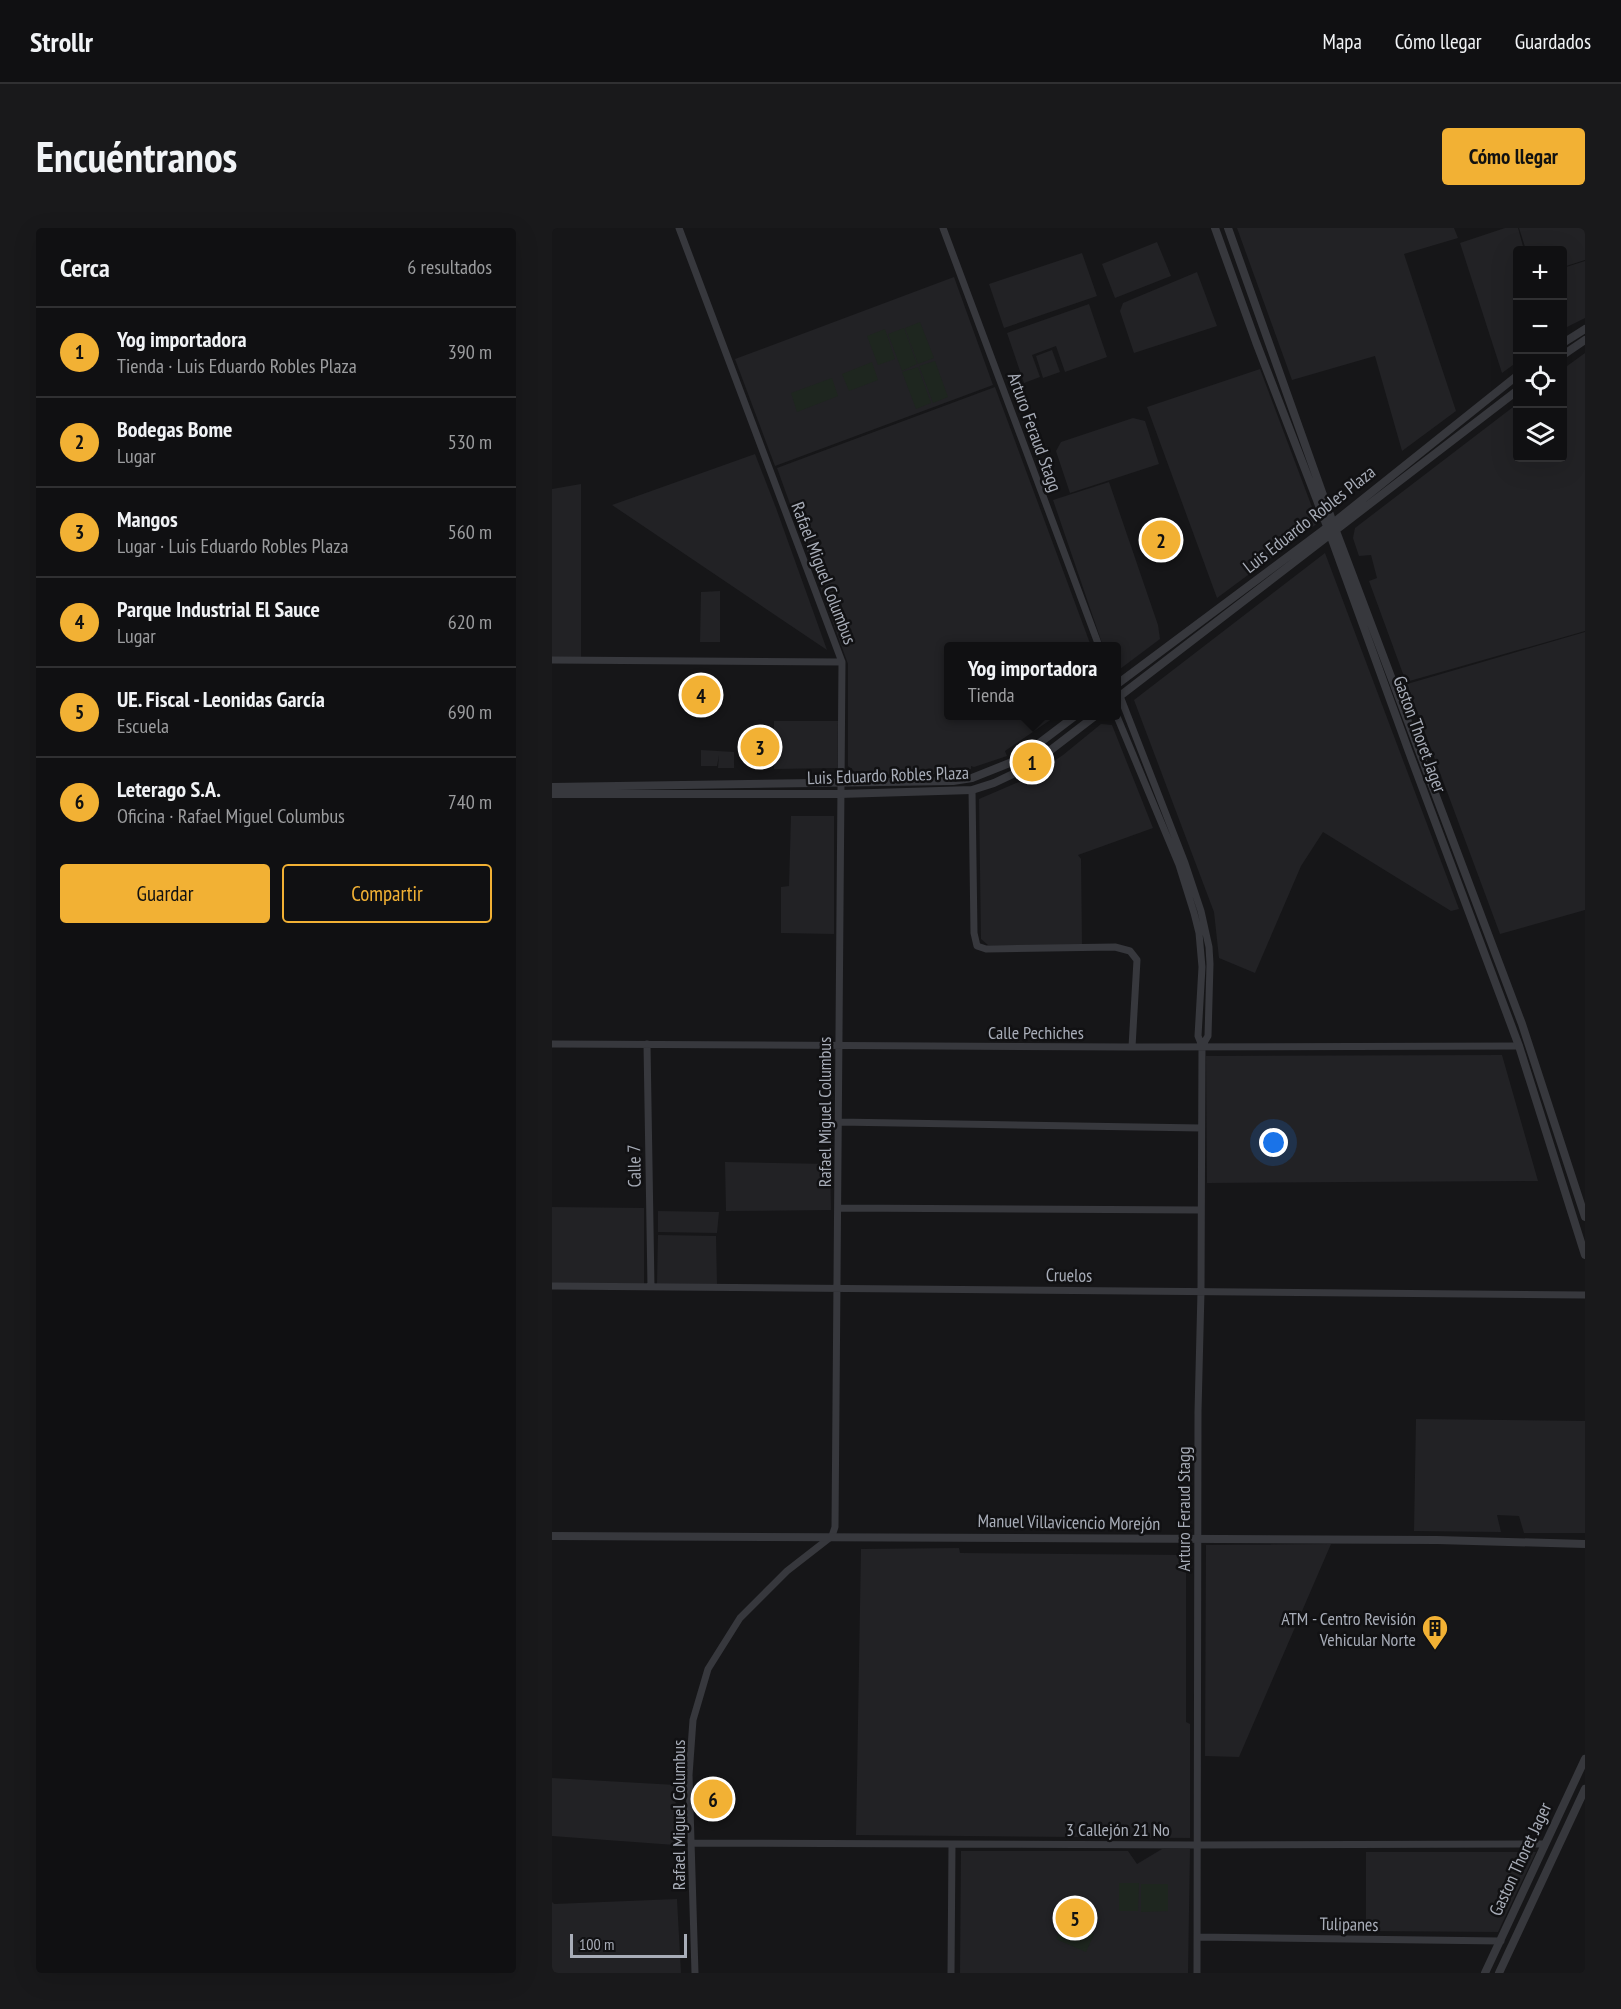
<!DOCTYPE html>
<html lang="es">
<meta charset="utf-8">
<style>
:root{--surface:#101012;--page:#19191b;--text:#f1f3f6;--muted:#9c9d9f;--line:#303032;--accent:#f2b134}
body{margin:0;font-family:"PT Sans Narrow",sans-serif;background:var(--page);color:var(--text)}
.controls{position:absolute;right:18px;top:18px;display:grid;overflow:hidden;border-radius:6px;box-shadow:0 6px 24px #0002}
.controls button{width:54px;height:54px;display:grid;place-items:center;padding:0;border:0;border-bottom:2px solid var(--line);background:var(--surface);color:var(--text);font:30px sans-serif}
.scale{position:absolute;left:18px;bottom:15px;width:117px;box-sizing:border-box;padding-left:6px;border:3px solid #a8adb8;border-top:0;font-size:16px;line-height:21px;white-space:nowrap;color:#a8adb8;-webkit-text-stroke:4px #111113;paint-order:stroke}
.you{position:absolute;left:722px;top:915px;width:21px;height:21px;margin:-15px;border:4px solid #fff;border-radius:50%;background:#1a73e8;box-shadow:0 0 0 9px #1a73e833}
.badge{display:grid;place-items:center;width:39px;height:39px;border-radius:50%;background:var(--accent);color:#111;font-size:20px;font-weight:700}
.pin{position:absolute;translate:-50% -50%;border:3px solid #fff;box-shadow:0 2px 6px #0006}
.popup{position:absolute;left:392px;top:414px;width:177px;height:78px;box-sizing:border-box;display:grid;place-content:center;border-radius:6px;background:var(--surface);filter:drop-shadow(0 2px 4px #0005);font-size:20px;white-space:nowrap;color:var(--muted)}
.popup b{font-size:22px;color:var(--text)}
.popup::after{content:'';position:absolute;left:50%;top:100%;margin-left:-12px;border:12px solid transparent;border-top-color:var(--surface)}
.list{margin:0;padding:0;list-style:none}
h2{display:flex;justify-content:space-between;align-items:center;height:78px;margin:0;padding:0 24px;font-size:26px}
h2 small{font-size:20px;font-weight:400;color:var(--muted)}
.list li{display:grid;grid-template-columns:39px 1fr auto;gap:18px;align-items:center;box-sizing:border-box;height:90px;padding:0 24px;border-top:2px solid var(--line)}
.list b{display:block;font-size:22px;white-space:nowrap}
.list p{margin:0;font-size:20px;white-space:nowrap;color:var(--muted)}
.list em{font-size:20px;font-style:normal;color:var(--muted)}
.actions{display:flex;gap:12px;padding:18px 24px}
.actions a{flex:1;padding:14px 0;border:2px solid var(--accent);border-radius:6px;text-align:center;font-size:21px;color:var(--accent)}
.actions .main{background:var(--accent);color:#111}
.icon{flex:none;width:33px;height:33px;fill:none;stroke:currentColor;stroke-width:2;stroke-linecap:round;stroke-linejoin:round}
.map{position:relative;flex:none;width:1033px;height:1745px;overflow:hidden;border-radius:6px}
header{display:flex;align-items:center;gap:36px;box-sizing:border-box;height:84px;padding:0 30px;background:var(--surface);border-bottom:2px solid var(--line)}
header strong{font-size:28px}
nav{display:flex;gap:33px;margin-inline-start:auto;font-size:21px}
.intro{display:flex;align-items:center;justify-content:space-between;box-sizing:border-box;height:144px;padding:0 36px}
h1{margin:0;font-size:42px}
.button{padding:15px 27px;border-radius:6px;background:var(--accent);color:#111;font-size:21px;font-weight:700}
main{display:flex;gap:36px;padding:0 36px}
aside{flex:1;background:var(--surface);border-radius:6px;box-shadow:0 6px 24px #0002}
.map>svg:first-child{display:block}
.built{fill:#222225}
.green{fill:#1e261f}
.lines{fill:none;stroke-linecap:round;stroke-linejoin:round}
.minor{stroke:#37383d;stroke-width:7}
.tertiary{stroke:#37383d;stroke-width:8}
.labels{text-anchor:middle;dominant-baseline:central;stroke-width:5;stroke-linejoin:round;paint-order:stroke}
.street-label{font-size:18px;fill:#a8adb8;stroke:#111113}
.poi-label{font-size:18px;fill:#a8adb8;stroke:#111113;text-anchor:end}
</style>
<header>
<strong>Strollr</strong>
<nav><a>Mapa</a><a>Cómo llegar</a><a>Guardados</a></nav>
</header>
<div class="intro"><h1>Encuéntranos</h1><a class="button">Cómo llegar</a></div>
<main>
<aside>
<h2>Cerca<small>6 resultados</small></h2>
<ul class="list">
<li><span class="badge">1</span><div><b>Yog importadora</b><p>Tienda · Luis Eduardo Robles Plaza</p></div><em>390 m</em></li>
<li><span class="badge">2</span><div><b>Bodegas Bome</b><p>Lugar</p></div><em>530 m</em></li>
<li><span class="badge">3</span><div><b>Mangos</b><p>Lugar · Luis Eduardo Robles Plaza</p></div><em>560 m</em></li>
<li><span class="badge">4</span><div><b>Parque Industrial El Sauce</b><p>Lugar</p></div><em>620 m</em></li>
<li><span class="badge">5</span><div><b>UE. Fiscal - Leonidas García</b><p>Escuela</p></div><em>690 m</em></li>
<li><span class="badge">6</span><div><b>Leterago S.A.</b><p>Oficina · Rafael Miguel Columbus</p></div><em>740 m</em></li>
</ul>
<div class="actions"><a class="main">Guardar</a><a>Compartir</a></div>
</aside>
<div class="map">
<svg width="1033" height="1745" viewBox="0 0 1033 1745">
<rect width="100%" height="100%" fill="#161618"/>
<path class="built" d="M685,0H902L906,10L852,26L904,183L850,223L823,128L740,152Z
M953,0H966L972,22H966L965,134L950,145L908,15Z
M967,0H1033V32L1011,39V22H974Z
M605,14L619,48L563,70L550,36Z
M530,25L545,68L452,100L437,56Z
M1033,33V90L1011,101V40Z
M645,44L665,98L582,125L568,83L571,75Z
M402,49L441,157L223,238L183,131Z
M537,76L555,129L513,144L504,118L480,127L488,149L472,155L455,105Z
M500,122L508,144L491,150L484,128Z
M1033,125V403L854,454L817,353L825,350L819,327L807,328L801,310L803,300L965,176L966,230H1011V141Z
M708,141L766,295L665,370L595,179Z
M443,159L539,418H396V488H504L453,523L455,528L422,539L419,538V541L397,546L306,547L296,538V436L225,240Z
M581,190L593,193L607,236L518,265L504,223L509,214Z
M203,226L224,280L275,422L60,277Z
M557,254L606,397L608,411L564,444V418H551L501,272Z
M29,256V429H0V261Z
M773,325L907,681L899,683L771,604L749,638L703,745L667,730L662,684L582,472Z
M168,363V414H148L149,364Z
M1033,404V682L948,706L855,456Z
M222,493H286L285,540L222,541Z
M549,496L560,497L601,600L526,627L529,631L530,717H436L429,711L427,571L476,550L511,527Z
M149,522L182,524V540H166L167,527L165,538H149Z
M239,588H282V706L229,705V659L237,658Z
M950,827L986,953L655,955L654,828Z
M173,934L278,936L279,982L174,983Z
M0,979L92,980V1056L0,1055Z
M106,983L167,984L165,1005L106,1004Z
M106,1007L164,1008L165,1056H105Z
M864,1191L1033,1193V1305H972L967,1288L945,1287L949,1304L862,1303Z
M779,1316L687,1529L653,1528L654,1317Z
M407,1320L408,1325L634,1327V1494L638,1496V1610L304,1607L309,1321Z
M0,1550L124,1557L123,1617L0,1608Z
M610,1621H638L636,1745H408L409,1623H576L585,1636Z
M814,1624H984L946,1704L814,1703Z
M125,1671L129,1745H0V1674L2,1676Z"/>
<path class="green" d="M368,94L382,130L366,136L353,100Z
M352,100L365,136L350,143L336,106Z
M333,101L343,131L326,137L315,108Z
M383,133L396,169L381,175L367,138Z
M320,134L326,152L297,163L290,146Z
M366,139L379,175L364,181L350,144Z
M280,150L286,168L245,184L239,165Z
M567,1655H587L586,1683H567Z
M589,1656H616V1683L589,1684Z
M514,1692L542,1706L534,1724L504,1711Z"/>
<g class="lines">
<path class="minor" d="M127,0L290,434L283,1299L280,1308L235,1343L188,1390L156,1441L141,1492L137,1547L143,1745
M391,0L547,418
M0,432L290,434
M568,468L633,635L649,683L657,719L658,736L656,808L650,818
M564,486L627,637L642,685L647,705L650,739L646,808L650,818L649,1063L646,1184L645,1745
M420,562L422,705L425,718L434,721L563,719L578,723L585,732L580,819
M0,816L580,819L967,818
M95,816L99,1059
M286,894L649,900
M286,980L648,982
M0,1058L1033,1067
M139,1615L645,1617L992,1616
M645,1709L949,1713
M399,1745L400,1616"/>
<path class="tertiary" d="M663,0L704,114L778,306L857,524L967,818L1033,1027
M676,0L781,295L970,796L1033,989
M1011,115L1033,101
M1011,127L1033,112
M564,457L781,295L966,147
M564,471L966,162
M0,559L401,553L420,550L465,532L523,488
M0,566H288L420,562L442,555L478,538L543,488
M0,1308L885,1312L1033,1316
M933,1745L1033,1531
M947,1745L1033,1561"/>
</g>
<defs>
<g id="building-pin" transform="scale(1.35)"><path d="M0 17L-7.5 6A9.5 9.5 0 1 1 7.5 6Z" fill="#f2b134" stroke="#111113"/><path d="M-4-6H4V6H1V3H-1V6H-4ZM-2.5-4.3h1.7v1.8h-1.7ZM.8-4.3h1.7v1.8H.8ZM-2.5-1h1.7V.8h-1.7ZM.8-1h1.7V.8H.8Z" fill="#111"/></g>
</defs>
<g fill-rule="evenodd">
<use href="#building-pin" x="883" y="1400"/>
</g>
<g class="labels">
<g class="street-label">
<text transform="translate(483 204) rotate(70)">Arturo Feraud Stagg</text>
<text transform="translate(757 291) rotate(-38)">Luis Eduardo Robles Plaza</text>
<text transform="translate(272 345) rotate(69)">Rafael Miguel Columbus</text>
<text transform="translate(868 506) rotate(70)">Gaston Thoret Jager</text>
<text transform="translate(336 547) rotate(-2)">Luis Eduardo Robles Plaza</text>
<text x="484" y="804">Calle Pechiches</text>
<text transform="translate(272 884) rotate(-90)">Rafael Miguel Columbus</text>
<text transform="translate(82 938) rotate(-91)">Calle 7</text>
<text transform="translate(517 1047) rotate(1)">Cruelos</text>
<text transform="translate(631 1281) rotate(-90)">Arturo Feraud Stagg</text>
<text transform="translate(517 1294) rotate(1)">Manuel Villavicencio Morejón</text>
<text transform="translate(126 1587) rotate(-90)">Rafael Miguel Columbus</text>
<text x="566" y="1601">3 Callejón 21 No</text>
<text transform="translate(968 1631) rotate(-65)">Gaston Thoret Jager</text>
<text transform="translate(797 1696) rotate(1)">Tulipanes</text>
</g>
<g class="poi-label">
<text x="864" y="1390">ATM - Centro Revisión<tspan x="864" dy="21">Vehicular Norte</tspan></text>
</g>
</g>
</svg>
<div class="controls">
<button>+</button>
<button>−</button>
<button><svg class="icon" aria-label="locate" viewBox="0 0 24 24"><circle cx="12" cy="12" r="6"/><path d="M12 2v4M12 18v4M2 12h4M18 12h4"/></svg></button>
<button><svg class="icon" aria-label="layers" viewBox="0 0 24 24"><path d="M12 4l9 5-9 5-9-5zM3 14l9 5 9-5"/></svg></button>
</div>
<div class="scale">100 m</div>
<div class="you"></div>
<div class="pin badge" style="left:480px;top:534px">1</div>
<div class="popup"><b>Yog importadora</b>Tienda</div>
<div class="pin badge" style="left:609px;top:312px">2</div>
<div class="pin badge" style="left:208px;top:519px">3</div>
<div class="pin badge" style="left:149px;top:467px">4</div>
<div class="pin badge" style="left:523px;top:1690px">5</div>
<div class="pin badge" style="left:161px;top:1571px">6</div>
</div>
</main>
